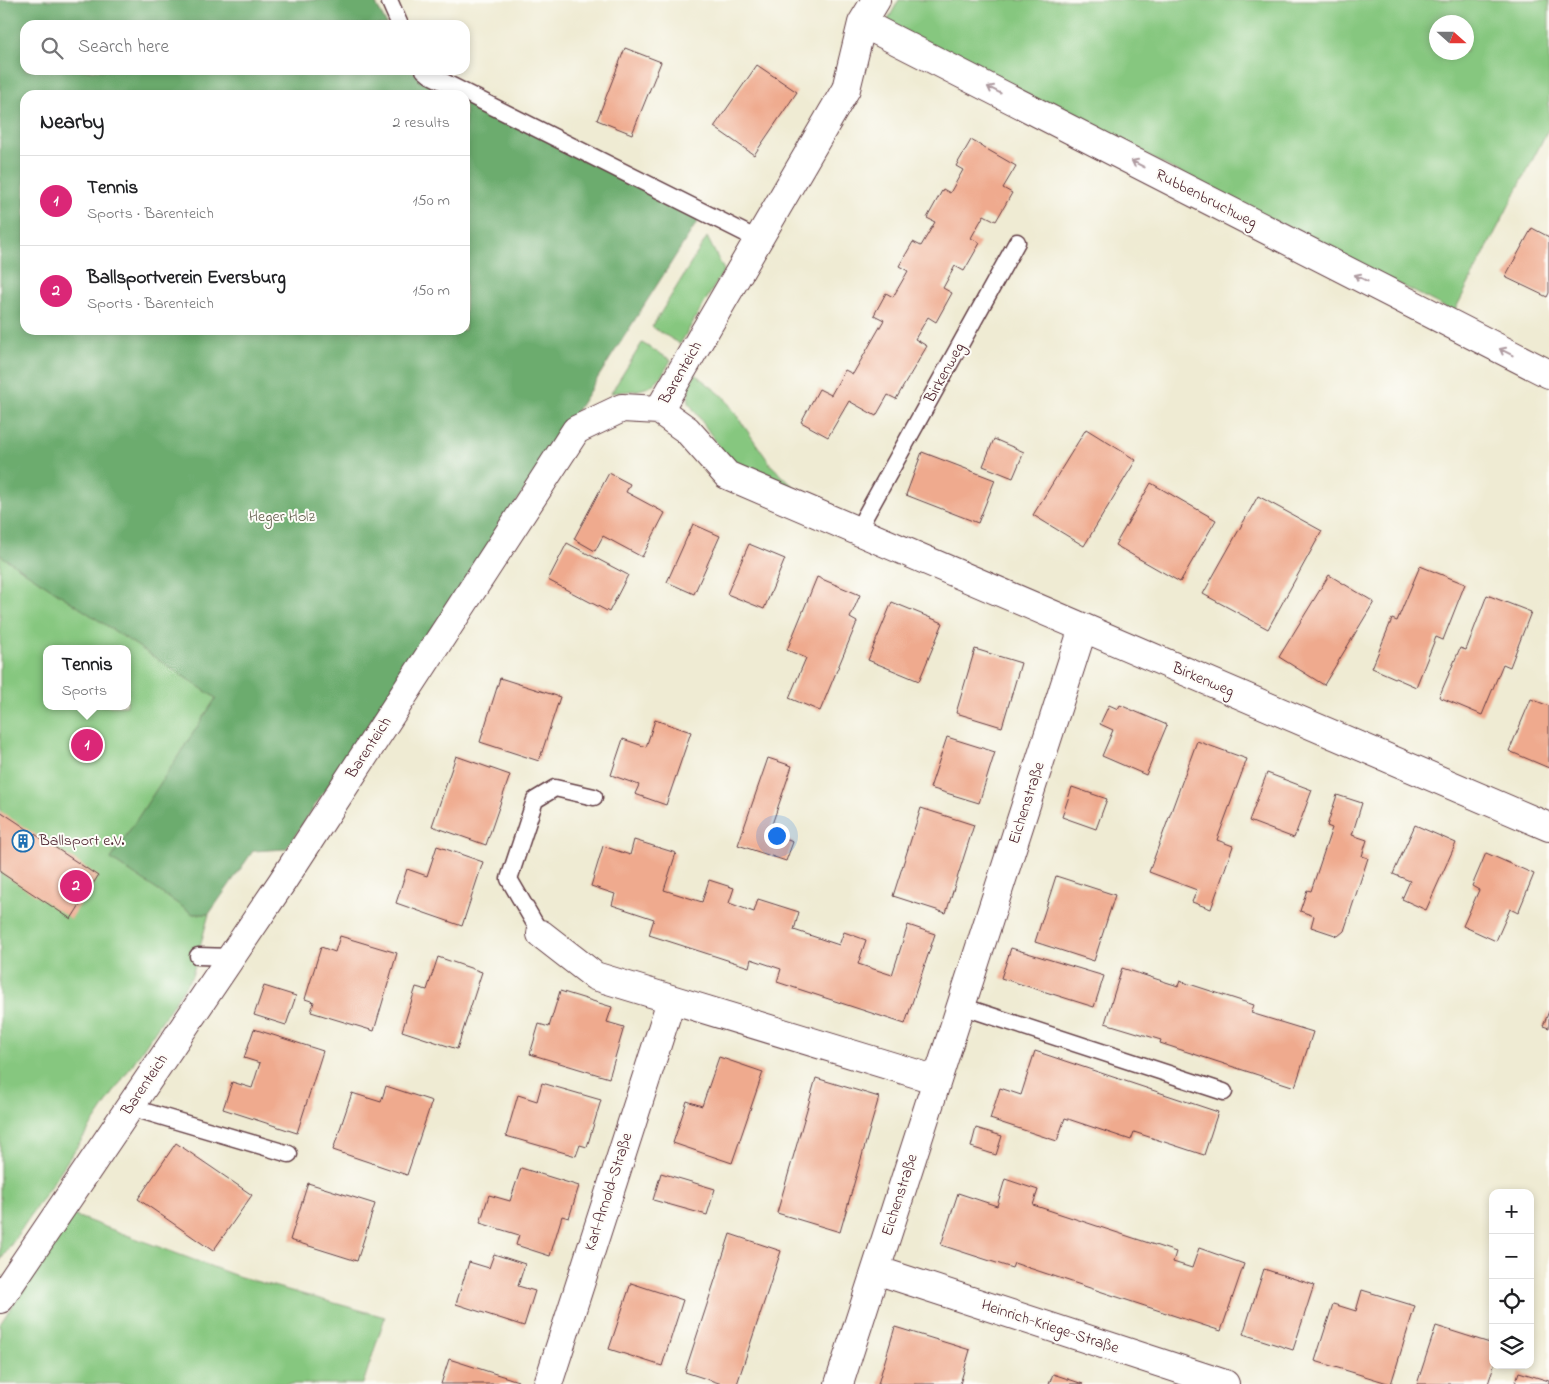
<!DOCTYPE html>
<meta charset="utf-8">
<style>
:root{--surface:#fff;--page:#f2f2f2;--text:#202124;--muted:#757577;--line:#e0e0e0;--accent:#db2777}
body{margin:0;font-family:"Indie Flower",sans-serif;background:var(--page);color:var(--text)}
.controls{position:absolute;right:15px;bottom:15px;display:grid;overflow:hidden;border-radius:10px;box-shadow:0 2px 8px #0003}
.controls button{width:45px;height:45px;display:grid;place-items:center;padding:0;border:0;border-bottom:1px solid var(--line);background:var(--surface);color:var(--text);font:25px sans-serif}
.compass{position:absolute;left:1429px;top:15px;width:45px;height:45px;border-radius:50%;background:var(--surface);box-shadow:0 2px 8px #0003;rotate:111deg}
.you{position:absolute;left:776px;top:835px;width:18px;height:18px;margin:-12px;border:4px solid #fff;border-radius:50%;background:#1a73e8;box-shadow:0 0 0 8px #1a73e833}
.badge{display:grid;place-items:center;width:32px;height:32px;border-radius:50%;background:var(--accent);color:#fff;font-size:16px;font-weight:700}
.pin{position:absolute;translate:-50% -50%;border:2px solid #fff;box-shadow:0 1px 5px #0006}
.popup{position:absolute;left:43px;top:645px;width:88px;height:65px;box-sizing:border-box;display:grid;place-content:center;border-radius:10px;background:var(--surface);filter:drop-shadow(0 1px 4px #0005);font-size:16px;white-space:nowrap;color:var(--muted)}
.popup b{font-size:19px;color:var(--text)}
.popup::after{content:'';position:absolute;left:50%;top:100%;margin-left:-10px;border:10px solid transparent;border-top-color:var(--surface)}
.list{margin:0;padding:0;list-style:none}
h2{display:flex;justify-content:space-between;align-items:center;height:65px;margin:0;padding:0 20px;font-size:21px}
h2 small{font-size:16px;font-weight:400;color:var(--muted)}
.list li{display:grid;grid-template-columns:32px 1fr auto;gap:15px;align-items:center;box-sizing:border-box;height:90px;padding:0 20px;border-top:1px solid var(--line)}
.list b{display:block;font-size:19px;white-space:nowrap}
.list p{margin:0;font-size:16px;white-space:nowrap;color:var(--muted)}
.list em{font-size:16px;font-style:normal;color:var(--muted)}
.icon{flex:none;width:28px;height:28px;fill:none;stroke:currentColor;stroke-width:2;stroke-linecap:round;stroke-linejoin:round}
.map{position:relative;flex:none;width:1549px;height:1384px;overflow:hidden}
.search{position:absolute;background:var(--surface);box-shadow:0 2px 8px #0003;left:20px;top:20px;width:450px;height:55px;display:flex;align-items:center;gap:12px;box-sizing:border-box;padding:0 18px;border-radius:15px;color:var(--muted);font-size:19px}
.panel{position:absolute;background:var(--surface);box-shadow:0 2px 8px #0003;left:20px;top:90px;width:450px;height:245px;border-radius:15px}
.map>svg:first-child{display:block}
.green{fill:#86c77f;stroke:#687355;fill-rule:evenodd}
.forest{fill:#6cac6e;stroke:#5b664c}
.building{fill:#efaa8e}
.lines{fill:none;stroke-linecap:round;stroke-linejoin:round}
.lane-casing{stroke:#633e44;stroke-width:19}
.street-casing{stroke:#633e44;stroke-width:30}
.lane{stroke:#fff;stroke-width:16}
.street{stroke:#fff;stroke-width:28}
.oneway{stroke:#ae9aa0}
.labels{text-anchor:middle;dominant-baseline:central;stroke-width:4;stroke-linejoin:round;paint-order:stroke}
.street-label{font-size:16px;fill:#4a1f2b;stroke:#fdfcf7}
.park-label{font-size:16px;fill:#5f5a48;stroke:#fdfcf7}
.poi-label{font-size:16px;fill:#4a1f2b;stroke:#fdfcf7;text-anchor:start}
</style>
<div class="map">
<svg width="1549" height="1384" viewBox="0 0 1549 1384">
<rect width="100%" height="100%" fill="#fdfcf7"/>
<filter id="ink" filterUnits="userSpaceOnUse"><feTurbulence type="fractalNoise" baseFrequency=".02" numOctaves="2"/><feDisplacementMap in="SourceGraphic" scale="10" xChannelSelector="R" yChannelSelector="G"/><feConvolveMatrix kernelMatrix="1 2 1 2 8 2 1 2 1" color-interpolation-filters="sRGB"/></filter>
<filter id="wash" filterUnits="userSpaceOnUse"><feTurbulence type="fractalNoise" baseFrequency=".0096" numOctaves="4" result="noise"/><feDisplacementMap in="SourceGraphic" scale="20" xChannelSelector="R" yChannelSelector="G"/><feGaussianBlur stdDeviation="1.12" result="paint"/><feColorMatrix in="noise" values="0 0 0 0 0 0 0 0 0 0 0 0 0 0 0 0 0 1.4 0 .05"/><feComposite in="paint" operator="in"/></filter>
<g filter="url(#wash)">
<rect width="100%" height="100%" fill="#efebd3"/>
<path class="green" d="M899,0H1549V128L1454,312L886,23ZM1436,22H1466V52H1436Z
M707,237L724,270L680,344L652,327Z
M642,343L671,360C653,393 646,389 611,393Z
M695,374L724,397L771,465L800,493L741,466L723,452L689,403L688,388Z
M0,555L216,698L111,859L193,914H209L192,976L0,1261ZM47,649H127V706H47Z
M73,1215L237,1276L385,1317L363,1384H0V1324Z"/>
<path class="forest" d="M0,0H374L387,25H25V70H410L457,95H25V330H465V99L701,216L569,423L286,849L253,851L209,914H193L111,859L216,698L0,555Z"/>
<g id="blocks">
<path class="building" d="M625,48L661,62L632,134L597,120Z
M757,65L797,92L754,155L714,127Z
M971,140L1016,166L1003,188L1012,193L996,221L984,215L971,238L980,243L964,271L955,266L943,288L952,293L936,322L928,317L915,339L927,346L896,399L888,395L876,416L849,401L828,437L801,422L819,389L831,395L845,370L853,374L884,320L874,315L886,293L893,297L908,271L899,266L913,242L921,246L935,222L927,218L943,189L950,193L963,170L956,166Z
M1532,228L1549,237V293L1547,297L1505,277Z
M1086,429L1136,460L1084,546L1033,515Z
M994,439L1024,452L1013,478L983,466Z
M922,452L995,480L978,523L906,495Z
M609,473L630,484L626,492L665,513L642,557L603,536L595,551L574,539Z
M1151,483L1216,520L1180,582L1115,545Z
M1258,496L1322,531L1268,629L1203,594Z
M693,524L720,536L694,594L667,582Z
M567,543L628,575L609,612L548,580Z
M749,544L785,559L764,609L727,594Z
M1420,566L1465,584L1443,640L1436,637L1416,687L1372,668L1392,619L1397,621Z
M1329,575L1374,602L1324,685L1279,657Z
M817,577L860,595L850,618L857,622L820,711L789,698L806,658L787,650Z
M1487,595L1531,612L1510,667L1503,664L1482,715L1439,697L1460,648L1466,650Z
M892,602L943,623L919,681L868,660Z
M975,649L1021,663L1002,727L956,713Z
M500,678L560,697L539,761L480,742Z
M1531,699L1549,706V768L1509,751Z
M1109,705L1118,709L1120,705L1167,725L1146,775L1102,756L1113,730L1100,724Z
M655,720L691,732L666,805L635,794L639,785L611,775L623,739L646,747Z
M947,737L995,752L979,803L930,788Z
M1197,741L1247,759L1217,840L1233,846L1211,909L1192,902L1197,890L1149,872Z
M456,756L510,775L486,845L432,826Z
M768,758L792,766L769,833L793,842L786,861L738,845Z
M1267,773L1312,790L1294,838L1249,821Z
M1072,787L1107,799L1096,829L1062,817Z
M1337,795L1362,803L1352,835L1367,840L1362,856L1368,858L1344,931L1338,936L1311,927L1314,916L1300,911L1307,890L1311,891L1332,828L1327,826Z
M921,808L974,825L946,913L893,896Z
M0,811L98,876L71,919L0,872Z
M1415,825L1456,843L1426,910L1402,899L1410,881L1393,874Z
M634,840L676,853L664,890L702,902L709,880L734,888L729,903L754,912L758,899L799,912L794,930L839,945L844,932L866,940L858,964L892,975L908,925L935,934L905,1024L777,982L781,969L751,959L749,967L649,935L654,919L612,905L615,894L591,886L603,846L630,855Z
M437,846L483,862L462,926L396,903L407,869L427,876Z
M1486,853L1534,874L1518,913L1510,909L1496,941L1463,926L1479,890L1472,886Z
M1056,876L1115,895L1094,961L1035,942Z
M340,936L397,953L374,1031L311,1012L314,1002L305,999L321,947L335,952Z
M1011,948L1104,976L1094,1007L1001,978Z
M438,957L482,972L457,1049L402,1031L416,987L427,990Z
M1122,968L1178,986L1180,981L1254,1005L1251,1013L1313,1032L1295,1087L1160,1043L1161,1040L1105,1023Z
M264,986L296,996L286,1025L254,1015Z
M560,991L612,1007L607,1022L624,1027L609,1078L530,1054L539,1024L549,1027Z
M1549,1011V1028L1543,1026Z
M254,1029L323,1051L297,1133L223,1109L232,1082L252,1088L260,1063L244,1058Z
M1035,1051L1218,1112L1204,1155L1134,1132L1131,1140L1065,1118L1057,1141L990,1119L1000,1088L1021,1095Z
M719,1057L763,1072L732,1163L673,1143L687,1101L702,1106Z
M816,1078L879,1097L840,1232L777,1213Z
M542,1083L601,1100L587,1147L580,1145L576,1156L506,1136L518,1095L537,1101Z
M386,1086L432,1101L407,1175L333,1150L352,1093L381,1102Z
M976,1128L1002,1136L996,1155L971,1147Z
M176,1143L252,1195L213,1251L138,1199Z
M521,1168L579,1186L569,1218L562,1216L550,1256L516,1245L519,1235L480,1223L489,1195L510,1201Z
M661,1173L715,1189L707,1215L653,1200Z
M1005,1179L1038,1190L1033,1205L1176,1252L1173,1262L1192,1268L1199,1248L1244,1264L1221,1331L1014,1263L1012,1268L941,1245L958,1193L997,1206Z
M308,1183L375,1204L357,1261L290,1240Z
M730,1234L781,1251L737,1384H722L685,1372Z
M494,1254L525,1264L518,1286L535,1291L524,1326L456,1304L469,1262L489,1268Z
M1264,1269L1314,1285L1293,1350L1243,1334Z
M631,1283L683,1300L662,1366L609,1349Z
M1362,1290L1415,1306L1391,1384L1315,1361L1333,1304L1356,1311Z
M1436,1326L1493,1344L1494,1365L1488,1384H1417Z
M895,1327L970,1350L960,1384H878Z
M449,1359L518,1381L517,1384H441Z
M1519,1372L1549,1381V1384H1515Z
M1053,1374L1083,1384H1049Z"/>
</g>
</g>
<g filter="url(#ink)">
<use href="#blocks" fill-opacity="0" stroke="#633e44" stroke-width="1"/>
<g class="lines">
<g class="lane-casing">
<path id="lane" d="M389,0L400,25
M424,70L430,75L759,240
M857,531L1017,242
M541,934L509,879L535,800L555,788L594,797
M198,956L232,957
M961,1006L1224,1092
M132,1105L143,1111L289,1154"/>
</g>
<g class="street-casing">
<path id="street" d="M862,23L1549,374
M659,410L687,430L727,475L1549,827
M541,934L595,976L937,1080
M876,1270L1225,1384
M0,1299L282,882L576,430L622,408L659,410L846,89L862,23L876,0
M548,1384L671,1001
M839,1384L1083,628"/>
</g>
<use href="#lane" class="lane"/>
<use href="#street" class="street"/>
</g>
<defs><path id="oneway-shaft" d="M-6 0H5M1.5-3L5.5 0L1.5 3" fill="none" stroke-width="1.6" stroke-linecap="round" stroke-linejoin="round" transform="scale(1.25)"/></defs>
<g class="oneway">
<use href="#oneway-shaft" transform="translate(994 90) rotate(-153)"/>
<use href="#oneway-shaft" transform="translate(1138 164) rotate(-153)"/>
<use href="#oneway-shaft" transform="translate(1361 278) rotate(-153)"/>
<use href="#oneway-shaft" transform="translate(1506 352) rotate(-153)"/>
</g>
</g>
<defs>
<g id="building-ring" transform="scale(1.125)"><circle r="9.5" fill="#fdfcf7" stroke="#1f6fb2" stroke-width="1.5"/><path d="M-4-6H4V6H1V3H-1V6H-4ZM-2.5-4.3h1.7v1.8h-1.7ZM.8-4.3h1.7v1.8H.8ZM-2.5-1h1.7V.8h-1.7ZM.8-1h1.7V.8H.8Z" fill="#1f6fb2"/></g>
</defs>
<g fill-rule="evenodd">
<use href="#building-ring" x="23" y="841"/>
</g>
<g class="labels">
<g class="street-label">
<text transform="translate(1206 199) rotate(27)">Rubbenbruchweg</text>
<text transform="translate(681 373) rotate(-60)">Barenteich</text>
<text transform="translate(945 373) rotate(-61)">Birkenweg</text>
<text transform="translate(1203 680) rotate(23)">Birkenweg</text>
<text transform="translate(369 748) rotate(-57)">Barenteich</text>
<text transform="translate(1027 803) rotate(-72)">Eichenstraße</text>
<text transform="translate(145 1085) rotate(-56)">Barenteich</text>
<text transform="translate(609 1192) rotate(-72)">Karl-Arnold-Straße</text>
<text transform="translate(900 1195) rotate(-72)">Eichenstraße</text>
<text transform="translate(1050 1327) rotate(18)">Heinrich-Kriege-Straße</text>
</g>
<g class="park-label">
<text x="282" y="517">Heger Holz</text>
</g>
<g class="poi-label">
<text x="39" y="841">Ballsport e.V.</text>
</g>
</g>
</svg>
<div class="controls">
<button>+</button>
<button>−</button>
<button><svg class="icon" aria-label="locate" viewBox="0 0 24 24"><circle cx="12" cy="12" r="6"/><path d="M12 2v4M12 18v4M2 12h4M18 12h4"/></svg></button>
<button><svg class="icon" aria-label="layers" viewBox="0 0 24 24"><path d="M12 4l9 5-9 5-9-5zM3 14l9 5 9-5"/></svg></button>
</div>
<svg class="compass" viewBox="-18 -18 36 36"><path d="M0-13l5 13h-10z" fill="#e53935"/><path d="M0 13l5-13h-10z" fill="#757577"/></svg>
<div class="you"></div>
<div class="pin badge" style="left:87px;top:745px">1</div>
<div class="popup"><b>Tennis</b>Sports</div>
<div class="pin badge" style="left:76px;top:886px">2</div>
<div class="search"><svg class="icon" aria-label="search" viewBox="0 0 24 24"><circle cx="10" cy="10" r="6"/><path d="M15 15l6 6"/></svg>Search here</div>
<section class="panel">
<h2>Nearby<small>2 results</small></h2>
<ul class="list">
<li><span class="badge">1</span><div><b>Tennis</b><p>Sports · Barenteich</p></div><em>150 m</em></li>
<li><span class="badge">2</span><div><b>Ballsportverein Eversburg</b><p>Sports · Barenteich</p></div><em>150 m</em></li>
</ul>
</section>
</div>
